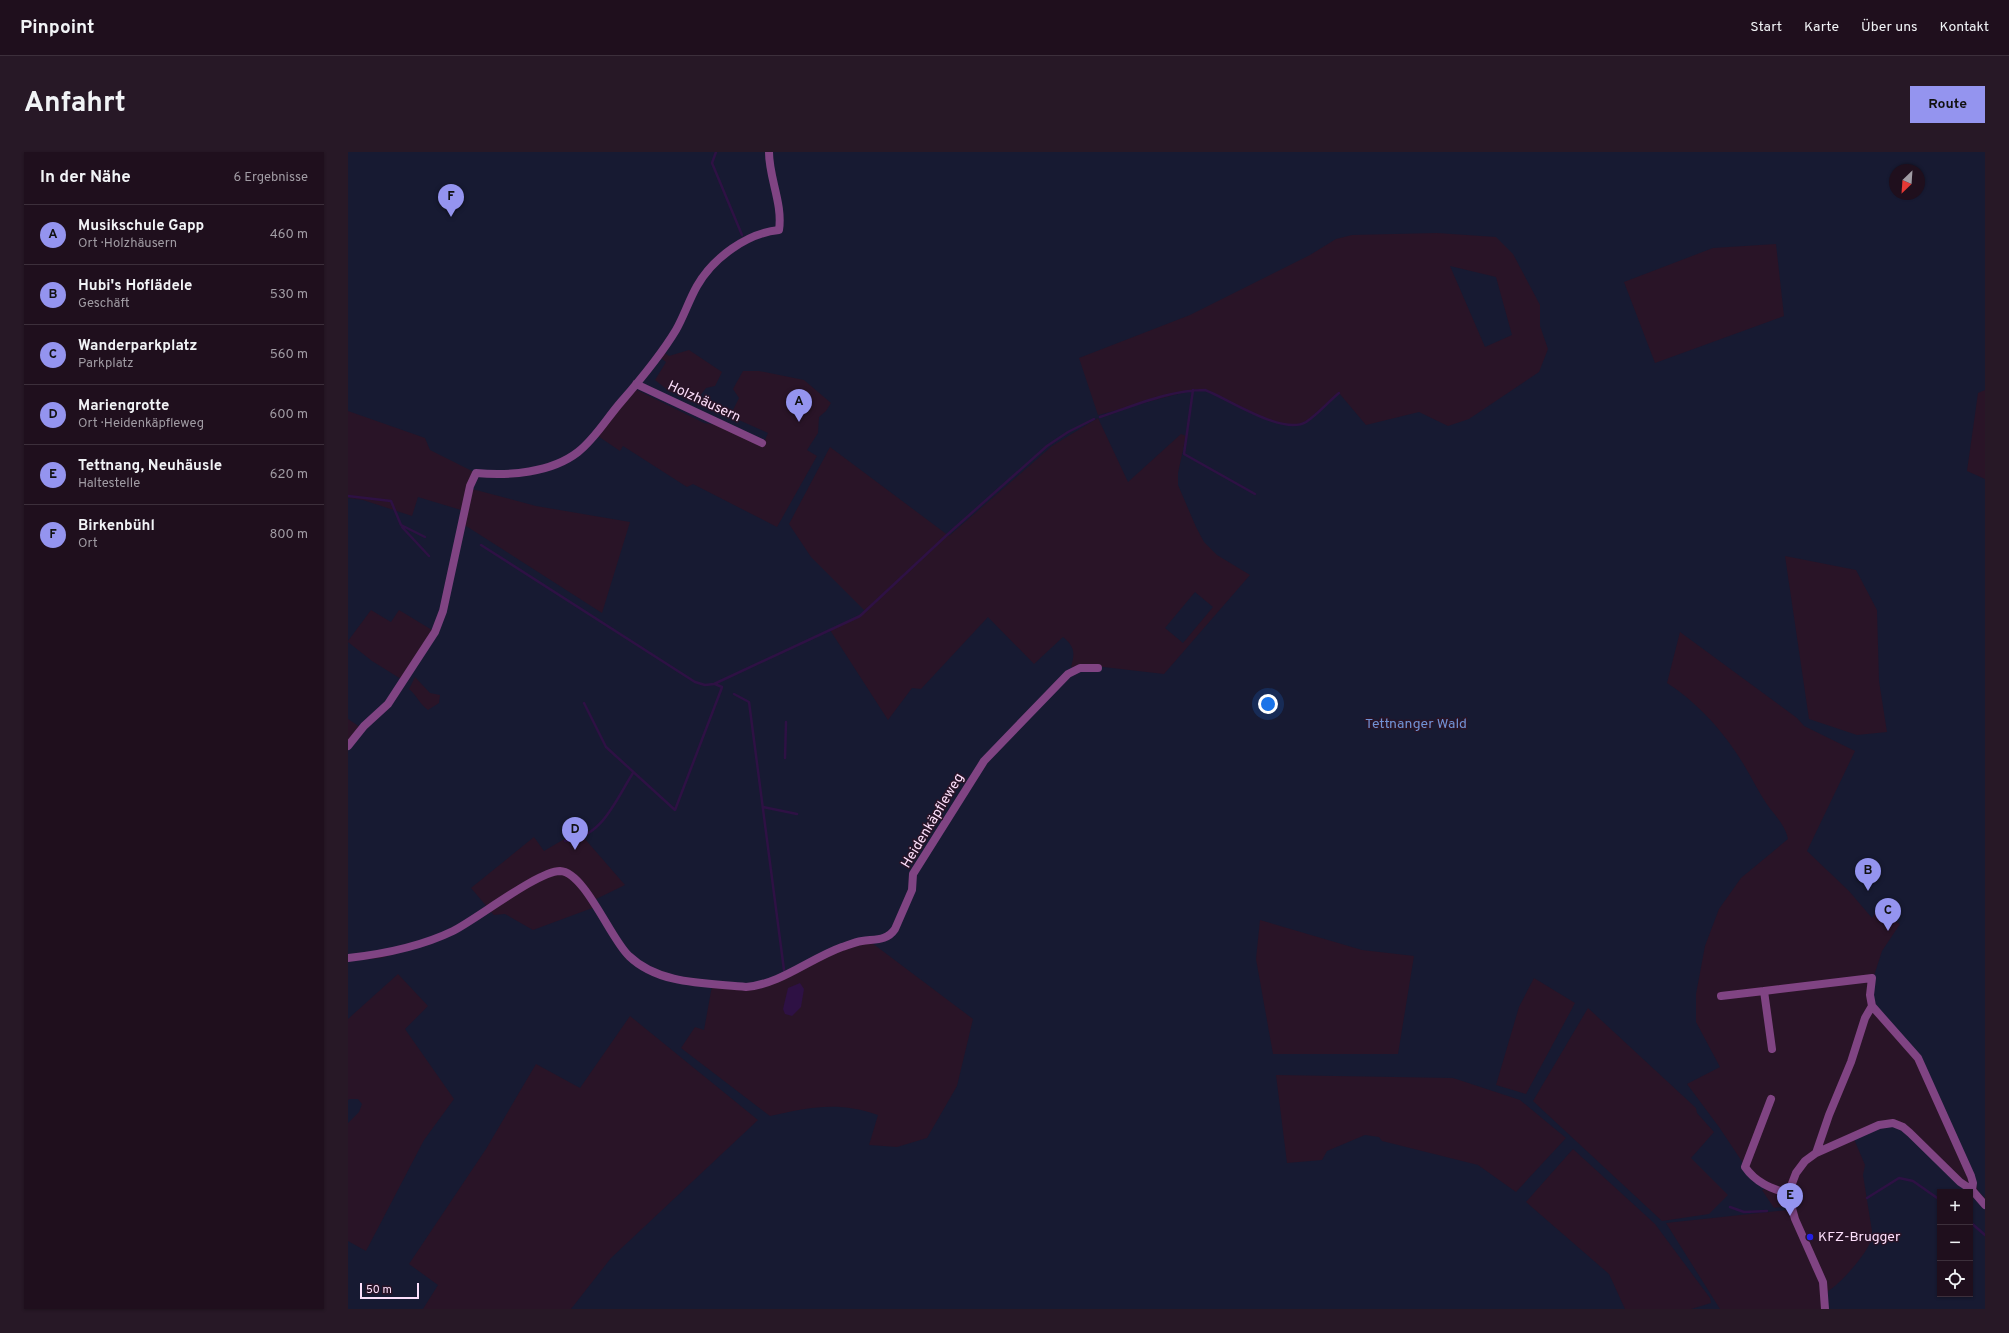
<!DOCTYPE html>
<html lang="de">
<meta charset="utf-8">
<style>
:root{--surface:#1f0f1d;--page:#271826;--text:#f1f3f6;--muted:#a19ca4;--line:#3c2f3b;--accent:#9494ef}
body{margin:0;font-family:Overpass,sans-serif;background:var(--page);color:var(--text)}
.controls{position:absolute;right:12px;bottom:12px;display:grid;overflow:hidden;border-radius:0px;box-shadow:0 1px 3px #0004}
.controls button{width:36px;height:36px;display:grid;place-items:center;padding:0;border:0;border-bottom:1px solid var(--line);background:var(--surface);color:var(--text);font:20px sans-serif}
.compass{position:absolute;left:1541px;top:12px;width:36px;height:36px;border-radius:50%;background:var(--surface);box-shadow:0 1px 3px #0004;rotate:205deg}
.scale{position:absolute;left:12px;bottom:10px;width:59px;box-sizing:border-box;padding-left:4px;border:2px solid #fcdffb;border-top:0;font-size:11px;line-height:14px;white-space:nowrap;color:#fcdffb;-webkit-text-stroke:3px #291427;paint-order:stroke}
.you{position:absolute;left:920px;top:552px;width:14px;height:14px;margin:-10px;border:3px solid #fff;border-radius:50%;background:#1a73e8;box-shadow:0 0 0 6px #1a73e833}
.badge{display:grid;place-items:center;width:26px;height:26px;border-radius:50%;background:var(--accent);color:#111;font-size:13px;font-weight:700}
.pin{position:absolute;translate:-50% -33px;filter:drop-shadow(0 1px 2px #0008)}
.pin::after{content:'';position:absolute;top:21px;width:14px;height:12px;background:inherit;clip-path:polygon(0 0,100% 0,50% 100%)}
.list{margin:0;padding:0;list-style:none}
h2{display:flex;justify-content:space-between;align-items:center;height:52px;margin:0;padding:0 16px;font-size:17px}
h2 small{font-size:13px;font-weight:400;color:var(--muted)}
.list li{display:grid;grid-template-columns:26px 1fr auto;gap:12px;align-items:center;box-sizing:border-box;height:60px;padding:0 16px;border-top:1px solid var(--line)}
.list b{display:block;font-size:15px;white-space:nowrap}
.list p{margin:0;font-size:13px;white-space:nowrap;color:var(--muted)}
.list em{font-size:13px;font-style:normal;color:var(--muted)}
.icon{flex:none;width:22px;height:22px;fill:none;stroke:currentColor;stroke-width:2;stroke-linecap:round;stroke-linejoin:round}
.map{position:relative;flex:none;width:1637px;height:1157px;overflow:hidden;border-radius:0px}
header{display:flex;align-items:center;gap:24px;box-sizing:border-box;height:56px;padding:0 20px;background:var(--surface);border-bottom:1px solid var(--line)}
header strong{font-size:19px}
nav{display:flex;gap:22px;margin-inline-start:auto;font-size:14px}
.intro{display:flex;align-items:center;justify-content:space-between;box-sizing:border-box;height:96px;padding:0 24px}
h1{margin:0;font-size:28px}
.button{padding:10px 18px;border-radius:0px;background:var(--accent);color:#111;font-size:14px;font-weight:700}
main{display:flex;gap:24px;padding:0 24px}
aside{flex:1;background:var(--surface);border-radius:0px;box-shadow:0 1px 3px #0004}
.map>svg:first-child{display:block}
.green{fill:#171a32;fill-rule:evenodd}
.water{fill:#2e1144}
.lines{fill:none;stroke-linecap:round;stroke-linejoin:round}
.stream{stroke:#2e1144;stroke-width:2.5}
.minor{stroke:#804483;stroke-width:8}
.poi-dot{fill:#231fe7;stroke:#291427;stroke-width:1.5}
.labels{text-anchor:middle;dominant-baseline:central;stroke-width:3;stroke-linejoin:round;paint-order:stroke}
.street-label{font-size:14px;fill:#fcdffb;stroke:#291427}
.park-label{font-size:14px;fill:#7192d5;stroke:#291427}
.poi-label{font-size:14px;fill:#fcdffb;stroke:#291427;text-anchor:start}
</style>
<header>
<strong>Pinpoint</strong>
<nav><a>Start</a><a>Karte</a><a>Über uns</a><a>Kontakt</a></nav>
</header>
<div class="intro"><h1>Anfahrt</h1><a class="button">Route</a></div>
<main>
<aside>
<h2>In der Nähe<small>6 Ergebnisse</small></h2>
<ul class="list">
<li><span class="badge">A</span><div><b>Musikschule Gapp</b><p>Ort · Holzhäusern</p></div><em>460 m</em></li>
<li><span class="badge">B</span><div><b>Hubi's Hoflädele</b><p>Geschäft</p></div><em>530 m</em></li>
<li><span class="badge">C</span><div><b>Wanderparkplatz</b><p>Parkplatz</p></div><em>560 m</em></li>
<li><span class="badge">D</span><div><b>Mariengrotte</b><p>Ort · Heidenkäpfleweg</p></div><em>600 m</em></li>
<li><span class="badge">E</span><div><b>Tettnang, Neuhäusle</b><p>Haltestelle</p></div><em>620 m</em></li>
<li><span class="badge">F</span><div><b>Birkenbühl</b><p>Ort</p></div><em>800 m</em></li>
</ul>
</aside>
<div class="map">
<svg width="1637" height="1157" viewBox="0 0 1637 1157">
<rect width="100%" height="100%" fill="#291427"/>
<path class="green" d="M0,0H1637V238L1630,241L1619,319L1637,327V1046L1630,1039L1626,1025L1573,904L1524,853L1525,827L1534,799L1552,772L1529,758L1524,766L1501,739L1459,699L1507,599L1456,574L1449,566L1332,480L1319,531C1350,551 1377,581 1396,613C1404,626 1410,639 1418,651C1426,663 1437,672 1440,687L1393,726L1371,757L1357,794L1348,842V870L1372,915L1339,932L1371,975L1407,1029L1420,1036L1414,1038L1426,1056L1439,1054V1058L1318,1071L1372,1157H1343L1363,1151L1362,1146L1307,1072L1225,997L1178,1050L1261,1122L1277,1157H223L263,1106L410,968L282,864L232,936L188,912L138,997L61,1112L90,1133L75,1157H0V1089L18,1099L76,988L106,947L57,877L80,854L50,822L0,867V809L33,806L84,791L143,760L146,763L157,762L185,778L247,755L248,747L277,733L230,679L196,699L186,685L123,736L140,756L91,783L56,794L0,804V597L5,589L29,566L84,478L51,458L43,470L23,458L0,489V346L15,348L64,364L70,345L113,358L115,372L254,461L282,370L188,354L124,337L128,321L82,298L77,286L0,259ZM1547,18H1571V42H1547ZM1089,81L1148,85L1165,102L1192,153V174L1200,197L1191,220L1121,267L1100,274L1071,260L1018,273L991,241C980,250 969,262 958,269C933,284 882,246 857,237L845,238L750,263L731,206L842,163L962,103L988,87L1004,83ZM1428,92L1436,164L1307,211L1276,130L1365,96ZM341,198L374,220L367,234L358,236L347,250L332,240H322L307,228L318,210L310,204L314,199L321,204ZM395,219H411L456,228L483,251L478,259L471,265L470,281L459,298L469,304L429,375L345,332L339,335L275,294L272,299L247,282L285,236L356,271L374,274L417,288L420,281L382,264L391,246L385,237ZM750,266L780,330L833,282L838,284L830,321V333L848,375L856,390L869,403L902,423L816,522L738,513L723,515C727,501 727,495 715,485L686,512L640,465L573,537L564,536L540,568L482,478L518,460L463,405L441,372L482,295L601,384L704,294ZM1437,404L1508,418L1529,458L1531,529L1539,580L1509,583L1461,567ZM67,525L82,541L92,543L91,551L80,558C70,550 70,545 61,537ZM912,768L1014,798L1066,804L1050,902H925L908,807ZM522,786L524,791L625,867L609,934L579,986L549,995L521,993L530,963C491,949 462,955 422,964L333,896L347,875L356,878L364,834L408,836ZM1186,826L1227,851L1178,942L1148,933L1171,855ZM1240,856L1348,956L1349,961L1366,980L1343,1006L1380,1043L1361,1062L1314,1069L1185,949ZM928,923L1105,926L1172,948L1218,986L1168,1040L1130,1013L1034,989L1031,985L1017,983L979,999L974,1008L939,1011Z
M1102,114L1148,125L1164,183L1137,195Z
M847,440L865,455L835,491L817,476Z
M0,490L24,509L53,527L43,544L12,575L0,567Z
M2,947H10L14,952L11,960L0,971V948Z
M1532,975H1548L1554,978L1619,1040H1592V1142H1622V1043L1637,1056V1157H1480V1139C1492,1132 1519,1102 1523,1088C1524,1085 1523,1082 1524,1079L1515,1023L1517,1013L1506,987Z"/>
<path class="water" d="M452,831L456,837L453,855L444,864L437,862L435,857L440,836Z"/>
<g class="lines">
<path class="stream" d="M368,0L364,11L394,83
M845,238L836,302L907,342
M752,265C786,254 821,238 857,238C881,247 935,284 958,270C970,262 980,250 991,241
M0,344L43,349L53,373L77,385
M54,375L81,404
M133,393L347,530L357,533L366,532L512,464L600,382L699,294L720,280L746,267
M386,542L401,550L436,818
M236,551L258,595L327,658L373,538L374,535L367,532
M437,606L438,570
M415,655L449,662
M217,689C254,686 267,649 285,621
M1519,1046L1551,1026L1565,1029L1592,1048
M1382,1055L1396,1060L1419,1059
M1622,1070L1637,1083"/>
<path class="minor" d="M288,232L414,291
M0,594L16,574L40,552L87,480L95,459L122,334L128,321C161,324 203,321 230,300C247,287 259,266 273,250C293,227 313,203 328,178C336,164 341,148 349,134C365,106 399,81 431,78C435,52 421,26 421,0
M0,806C36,802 72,795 105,779C129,767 190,719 212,719C237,720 263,788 281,804C311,833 359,831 398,835C433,832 461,807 494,795C500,793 507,790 514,789C527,787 539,789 547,777L564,738L565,722L636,609L720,522L732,516H750
M1373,844L1416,839
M1524,854L1570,906L1623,1024L1625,1031L1624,1038
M1424,897L1416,839L1524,826L1522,843L1524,854L1517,866L1503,910L1481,963L1468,1001
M1423,947L1397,1015C1408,1031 1423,1036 1440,1042
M1477,1157L1475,1130L1447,1067L1440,1042L1448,1021L1457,1009L1468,1001L1531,973L1545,971L1555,975L1562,981L1612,1030L1624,1038L1637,1053"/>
</g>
<circle class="poi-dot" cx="1462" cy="1085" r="4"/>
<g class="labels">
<g class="street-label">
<text transform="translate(356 250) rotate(25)">Holzhäusern</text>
<text transform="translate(585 669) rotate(-59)">Heidenkäpfleweg</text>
</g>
<g class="park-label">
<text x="1068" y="572">Tettnanger Wald</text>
</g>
<g class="poi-label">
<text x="1470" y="1085">KFZ-Brugger</text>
</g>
</g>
</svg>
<div class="controls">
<button>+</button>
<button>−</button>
<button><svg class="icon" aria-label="locate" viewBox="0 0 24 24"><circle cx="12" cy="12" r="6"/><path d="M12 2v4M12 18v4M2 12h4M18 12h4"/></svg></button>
</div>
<svg class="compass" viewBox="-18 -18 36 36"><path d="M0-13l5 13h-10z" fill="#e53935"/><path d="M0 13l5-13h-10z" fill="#a19ca4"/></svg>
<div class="scale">50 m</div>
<div class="you"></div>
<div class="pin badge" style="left:451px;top:270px">A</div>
<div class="pin badge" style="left:1520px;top:739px">B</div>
<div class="pin badge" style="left:1540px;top:779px">C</div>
<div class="pin badge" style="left:227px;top:698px">D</div>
<div class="pin badge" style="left:1442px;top:1064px">E</div>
<div class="pin badge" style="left:103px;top:65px">F</div>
</div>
</main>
